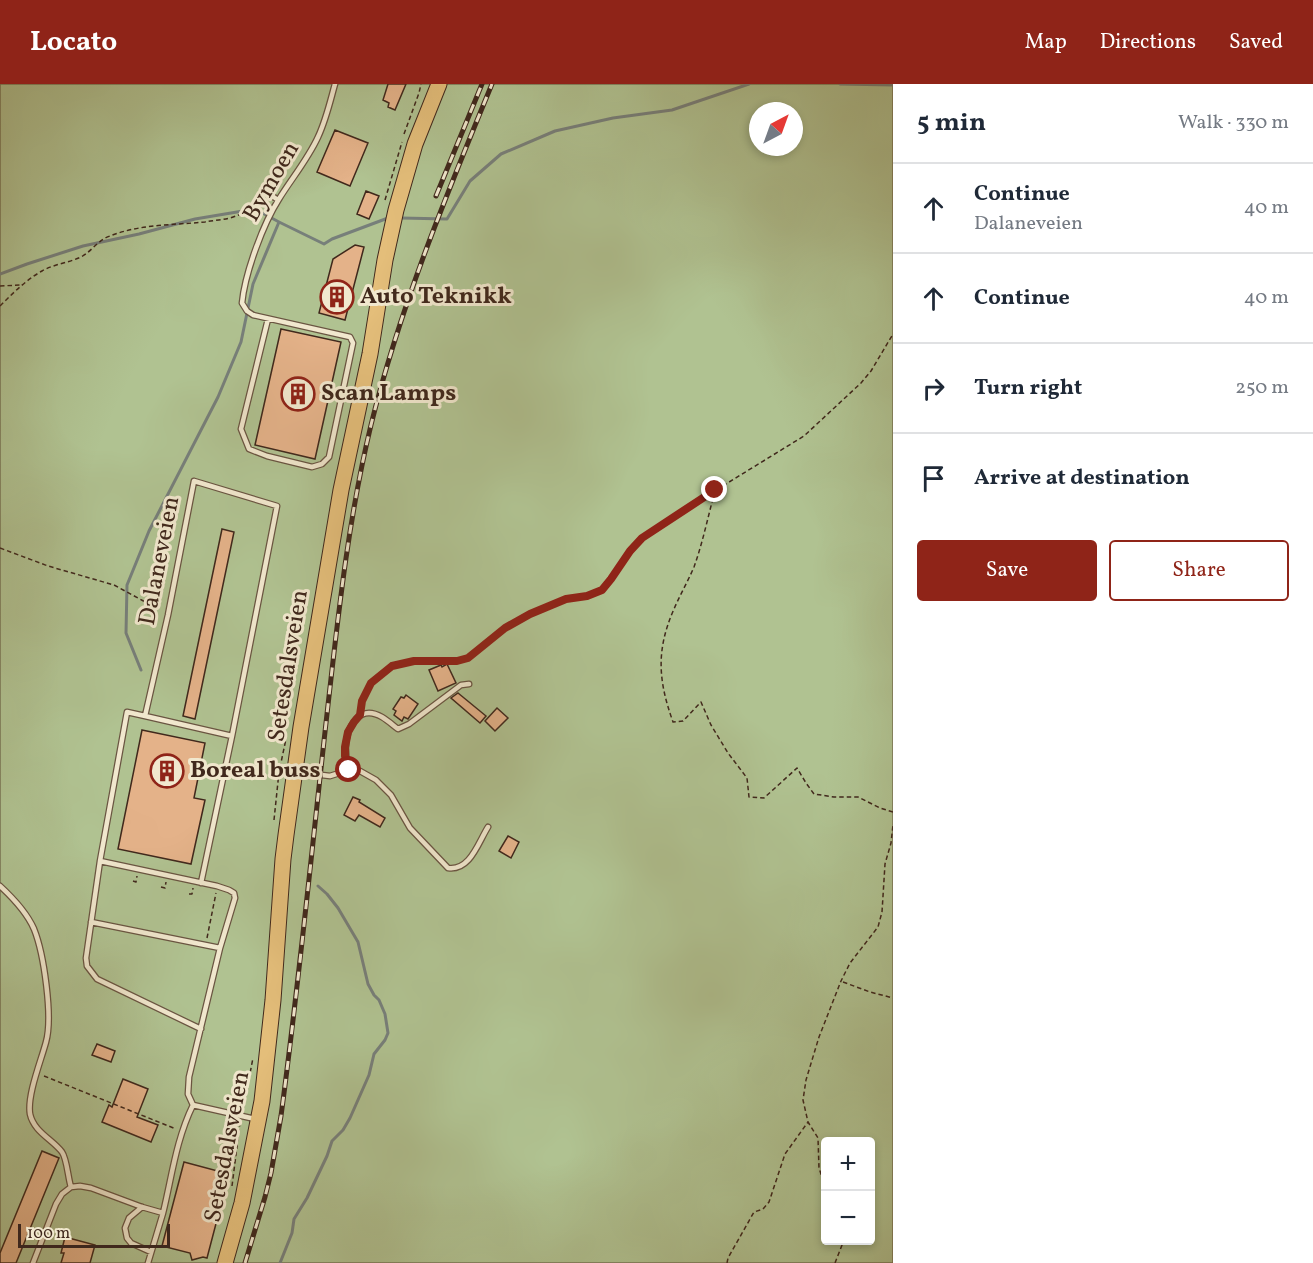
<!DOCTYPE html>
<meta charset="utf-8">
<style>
:root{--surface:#fff;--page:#f6f6f7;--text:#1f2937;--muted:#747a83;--line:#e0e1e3;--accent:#8f2418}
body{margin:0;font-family:Vollkorn,serif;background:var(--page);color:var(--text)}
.controls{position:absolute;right:18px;bottom:18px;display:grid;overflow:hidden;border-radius:6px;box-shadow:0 3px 9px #0003}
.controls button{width:54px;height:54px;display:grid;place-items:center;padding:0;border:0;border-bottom:2px solid var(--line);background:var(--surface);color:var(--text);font:30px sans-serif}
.compass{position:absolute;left:749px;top:18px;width:54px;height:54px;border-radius:50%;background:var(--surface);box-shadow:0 3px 9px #0003;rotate:41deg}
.scale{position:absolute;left:18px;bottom:15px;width:152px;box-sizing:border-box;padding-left:6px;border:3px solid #40281c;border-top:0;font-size:16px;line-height:21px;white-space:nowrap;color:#40281c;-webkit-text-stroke:4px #f1e8ce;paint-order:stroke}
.stop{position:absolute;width:18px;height:18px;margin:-14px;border:4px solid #8f2418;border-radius:50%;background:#fff}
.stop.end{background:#8f2418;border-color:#fff;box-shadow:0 2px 6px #0008}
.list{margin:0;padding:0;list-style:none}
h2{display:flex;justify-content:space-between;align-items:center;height:78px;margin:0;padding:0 24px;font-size:26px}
h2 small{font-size:20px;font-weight:400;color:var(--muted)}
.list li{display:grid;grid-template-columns:39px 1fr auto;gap:18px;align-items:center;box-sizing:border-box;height:90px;padding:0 24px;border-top:2px solid var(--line)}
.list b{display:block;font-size:22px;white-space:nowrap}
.list p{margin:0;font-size:20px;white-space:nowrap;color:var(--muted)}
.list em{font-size:20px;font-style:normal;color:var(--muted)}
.actions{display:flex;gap:12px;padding:18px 24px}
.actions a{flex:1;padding:14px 0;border:2px solid var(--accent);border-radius:6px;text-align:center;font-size:21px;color:var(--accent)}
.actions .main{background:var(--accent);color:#fff}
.icon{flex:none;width:33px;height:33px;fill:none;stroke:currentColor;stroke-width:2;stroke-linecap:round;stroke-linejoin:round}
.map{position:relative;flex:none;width:893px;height:1179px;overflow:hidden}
header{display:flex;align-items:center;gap:36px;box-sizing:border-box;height:84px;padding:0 30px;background:var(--accent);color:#fff}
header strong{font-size:28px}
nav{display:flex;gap:33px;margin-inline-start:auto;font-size:21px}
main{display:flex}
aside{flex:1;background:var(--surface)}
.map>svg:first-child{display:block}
.green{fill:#b0c291;stroke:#787556;stroke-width:1.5;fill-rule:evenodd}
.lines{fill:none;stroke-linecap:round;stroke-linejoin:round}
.stream{stroke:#777f7a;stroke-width:3}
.building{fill:#e4b289;stroke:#40281c;stroke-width:1.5}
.service-casing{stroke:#6a5542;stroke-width:7}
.trunk-casing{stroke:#40281c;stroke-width:17}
.path{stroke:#40281c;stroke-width:1.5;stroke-dasharray:4.5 3;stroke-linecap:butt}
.service{stroke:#f1e8ce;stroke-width:4.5}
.trunk{stroke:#e4be7a;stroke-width:15}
.rail-casing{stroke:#40281c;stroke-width:5}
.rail{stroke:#f1e8ce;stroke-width:3;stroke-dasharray:9;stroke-linecap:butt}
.route{stroke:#8f2418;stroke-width:8}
.labels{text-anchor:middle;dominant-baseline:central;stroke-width:6;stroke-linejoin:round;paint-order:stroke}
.street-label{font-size:24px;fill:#40281c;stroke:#f1e8ce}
.poi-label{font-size:24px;font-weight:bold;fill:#40281c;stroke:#f1e8ce;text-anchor:start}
</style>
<header>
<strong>Locato</strong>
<nav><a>Map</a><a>Directions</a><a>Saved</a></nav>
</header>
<main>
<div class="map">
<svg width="893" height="1179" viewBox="0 0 893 1179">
<rect width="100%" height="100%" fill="#e9dcb3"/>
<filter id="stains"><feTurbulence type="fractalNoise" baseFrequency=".00333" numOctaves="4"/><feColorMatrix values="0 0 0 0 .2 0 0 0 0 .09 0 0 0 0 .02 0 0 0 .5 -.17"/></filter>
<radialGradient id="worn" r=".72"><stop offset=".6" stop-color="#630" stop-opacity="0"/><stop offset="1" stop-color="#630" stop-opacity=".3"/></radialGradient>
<path class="green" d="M0,0H893V1179H0ZM758,27H794V63H758ZM826,1058H870V1156H826Z"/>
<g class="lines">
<path class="stream" d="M840,0L893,1
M401,134L447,135L470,97L501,70L555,47L613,34L672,26L749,0
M279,138L324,160L332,155L388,134
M0,190L27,180L83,162L139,150L195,135L255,125L279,138L253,200L241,258L218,313L149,447L127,501L126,549L141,586
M280,1179L292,1149L294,1135L307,1114L327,1072L332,1057L343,1046L350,1034L369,991L374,970L385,956L388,949L385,930L379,916L374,911L368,900L358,858L338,824L327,810L318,802"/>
</g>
<path class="building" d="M388,0H406L395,26L388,23L389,19L383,16Z
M335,46L368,59L350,102L317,88Z
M366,107L379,112L369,135L357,130Z
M355,161L364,163L345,236L319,229L333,175Z
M281,245L341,258L315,375L255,361Z
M222,445L234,448L195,635L183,632Z
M447,580L456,599L438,607L429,586L441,581L442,583Z
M458,609L486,632L480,639L451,614Z
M406,611L418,620L408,635L404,633L402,637L394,631L396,627L393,625L401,613L404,614Z
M497,624L508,634L495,647L485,637Z
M142,646L205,659L194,714L205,716L191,780L118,765Z
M353,713L360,716L359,718L385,734L380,743L359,731L355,737L344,731Z
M508,752L519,758L511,774L499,767Z
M97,960L115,967L111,978L92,971Z
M123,995L148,1005L137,1033L158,1041L151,1058L102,1038L109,1021L112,1023Z
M42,1067L59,1074L16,1179H0V1169Z
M184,1078L229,1090L207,1174L203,1173L192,1176L190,1169L162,1162Z
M65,1153L95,1161L90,1179H61L64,1169H61Z"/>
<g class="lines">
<g class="service-casing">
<path id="service" d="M265,107L278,116
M268,235L241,345L249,365L267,372L312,383L322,380L329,373L353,259L350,253L253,231L247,227L242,219C245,189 263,140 279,115C292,94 308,75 318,53C326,36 330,18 335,0
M145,632L232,652L201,799
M349,686C344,668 343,650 356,635C360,631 363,629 369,629C380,629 390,639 398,645L409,640L461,601L469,600
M297,688L330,692L349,686L360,687L376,696L391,711L410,744L448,784C470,787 478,759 488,743
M100,777L217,802L229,806L234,809L235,814L220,864L189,993L188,1010L193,1021L255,1035
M0,802C13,814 27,829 34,845C44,870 53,933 46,958C41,977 27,1011 30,1030C34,1048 52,1055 62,1068C67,1075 68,1094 71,1103
M91,838L220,864
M201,945L97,895L87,882L86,874L100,777L127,628L145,632L168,531L194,397L277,422L232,652
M142,1123L129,1134L125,1144L127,1154L131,1159L151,1168
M33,1179L56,1120L62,1110L71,1103L80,1102L91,1104L142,1123L163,1129
M148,1179C153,1162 158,1146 163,1129C172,1092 176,1056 193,1021"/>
</g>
<g class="trunk-casing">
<path id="trunk" d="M225,1179L242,1119L262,1017L273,916L283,775L286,751L301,643L341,406L370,270L385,176L396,126L415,60L439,0"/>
</g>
<path class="path" d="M404,50L419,9L421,0
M385,116L402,58
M0,202L20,201
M0,222C13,209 26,196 42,187C54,180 68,179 81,173C92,167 98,156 110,152C140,140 174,141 205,138C215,136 226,136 236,132C245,129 255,120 261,112
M715,407C708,432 703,458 694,483C688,497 680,511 674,525C656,566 658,596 673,638L683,637L701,618L711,641L728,669L747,694L749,713L764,714L797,684L806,699L814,710L834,713H858L880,724L893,728
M0,464L48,482L114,501L160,526
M361,621L362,617L371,599L392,582L415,577H457L468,574L505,544L529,530L566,515L587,512L601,506L611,495L630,467L642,454L708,411L804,352L861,299L871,287L893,250
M274,736L279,688L286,655
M133,797L136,798L137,792
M161,803L165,804L166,798
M189,810H192L193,804
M207,854L216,809
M843,898L870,908L893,914
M44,992L176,1045
M243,1025L253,974
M232,1102L240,1039
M826,1105L819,1084L818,1054L808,1038L803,1016L806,996L819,953L841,897L850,879L878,843L882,828L885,780L891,759L893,741
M727,1179L728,1174L754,1128L763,1125L769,1118L785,1070L808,1038
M835,1179L844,1156"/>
<use href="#service" class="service"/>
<use href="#trunk" class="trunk"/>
<g class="rail-casing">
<path id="rail" d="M436,112L482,0
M245,1179L265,1113L271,1089L281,1032C299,898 312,764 327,630C338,533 348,436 371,341C400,223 446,112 492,0"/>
</g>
<use href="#rail" class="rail"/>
</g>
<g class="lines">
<path class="route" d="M349,686L345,672V663L348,648L354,638L360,631L362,617L371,599L392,582L414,577H457L468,574L505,544L530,530L566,515L587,512L602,506L611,495L630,467L642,454L715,406"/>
</g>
<defs>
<g id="building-ring" transform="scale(1.725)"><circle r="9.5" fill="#f1e8ce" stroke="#8f2418" stroke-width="1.5"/><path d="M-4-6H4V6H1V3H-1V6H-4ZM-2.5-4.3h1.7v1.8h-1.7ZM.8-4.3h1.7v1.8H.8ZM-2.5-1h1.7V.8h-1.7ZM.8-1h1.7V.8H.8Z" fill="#8f2418"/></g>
</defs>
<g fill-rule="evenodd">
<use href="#building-ring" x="337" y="213"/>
<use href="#building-ring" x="298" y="310"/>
<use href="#building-ring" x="167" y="687"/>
</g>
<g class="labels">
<g class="street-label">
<text transform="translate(272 98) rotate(-60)">Bymoen</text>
<text transform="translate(160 477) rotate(-79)">Dalaneveien</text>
<text transform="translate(289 582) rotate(-81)">Setesdalsveien</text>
<text transform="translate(228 1063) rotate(-79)">Setesdalsveien</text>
</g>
<g class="poi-label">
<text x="360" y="213">Auto Teknikk</text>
<text x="321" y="310">Scan Lamps</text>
<text x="190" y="687">Boreal buss</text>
</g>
</g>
<rect width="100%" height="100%" filter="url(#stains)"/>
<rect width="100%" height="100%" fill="url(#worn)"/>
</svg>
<div class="controls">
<button>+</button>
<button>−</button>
</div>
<svg class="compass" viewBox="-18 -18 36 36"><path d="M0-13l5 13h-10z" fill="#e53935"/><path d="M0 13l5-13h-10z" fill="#747a83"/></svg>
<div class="scale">100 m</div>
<div class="stop" style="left:349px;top:686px"></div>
<div class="stop end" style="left:715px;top:406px"></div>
</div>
<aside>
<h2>5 min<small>Walk · 330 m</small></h2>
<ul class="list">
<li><svg class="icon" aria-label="ahead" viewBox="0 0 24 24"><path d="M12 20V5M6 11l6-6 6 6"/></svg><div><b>Continue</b><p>Dalaneveien</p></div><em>40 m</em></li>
<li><svg class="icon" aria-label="ahead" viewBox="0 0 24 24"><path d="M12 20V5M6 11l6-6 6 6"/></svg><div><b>Continue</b></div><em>40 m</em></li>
<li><svg class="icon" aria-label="right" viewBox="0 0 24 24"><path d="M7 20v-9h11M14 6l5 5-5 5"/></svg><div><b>Turn right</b></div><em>250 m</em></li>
<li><svg class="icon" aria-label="arrive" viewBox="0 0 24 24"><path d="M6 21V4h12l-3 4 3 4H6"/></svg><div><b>Arrive at destination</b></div></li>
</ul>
<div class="actions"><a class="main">Save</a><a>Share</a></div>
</aside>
</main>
